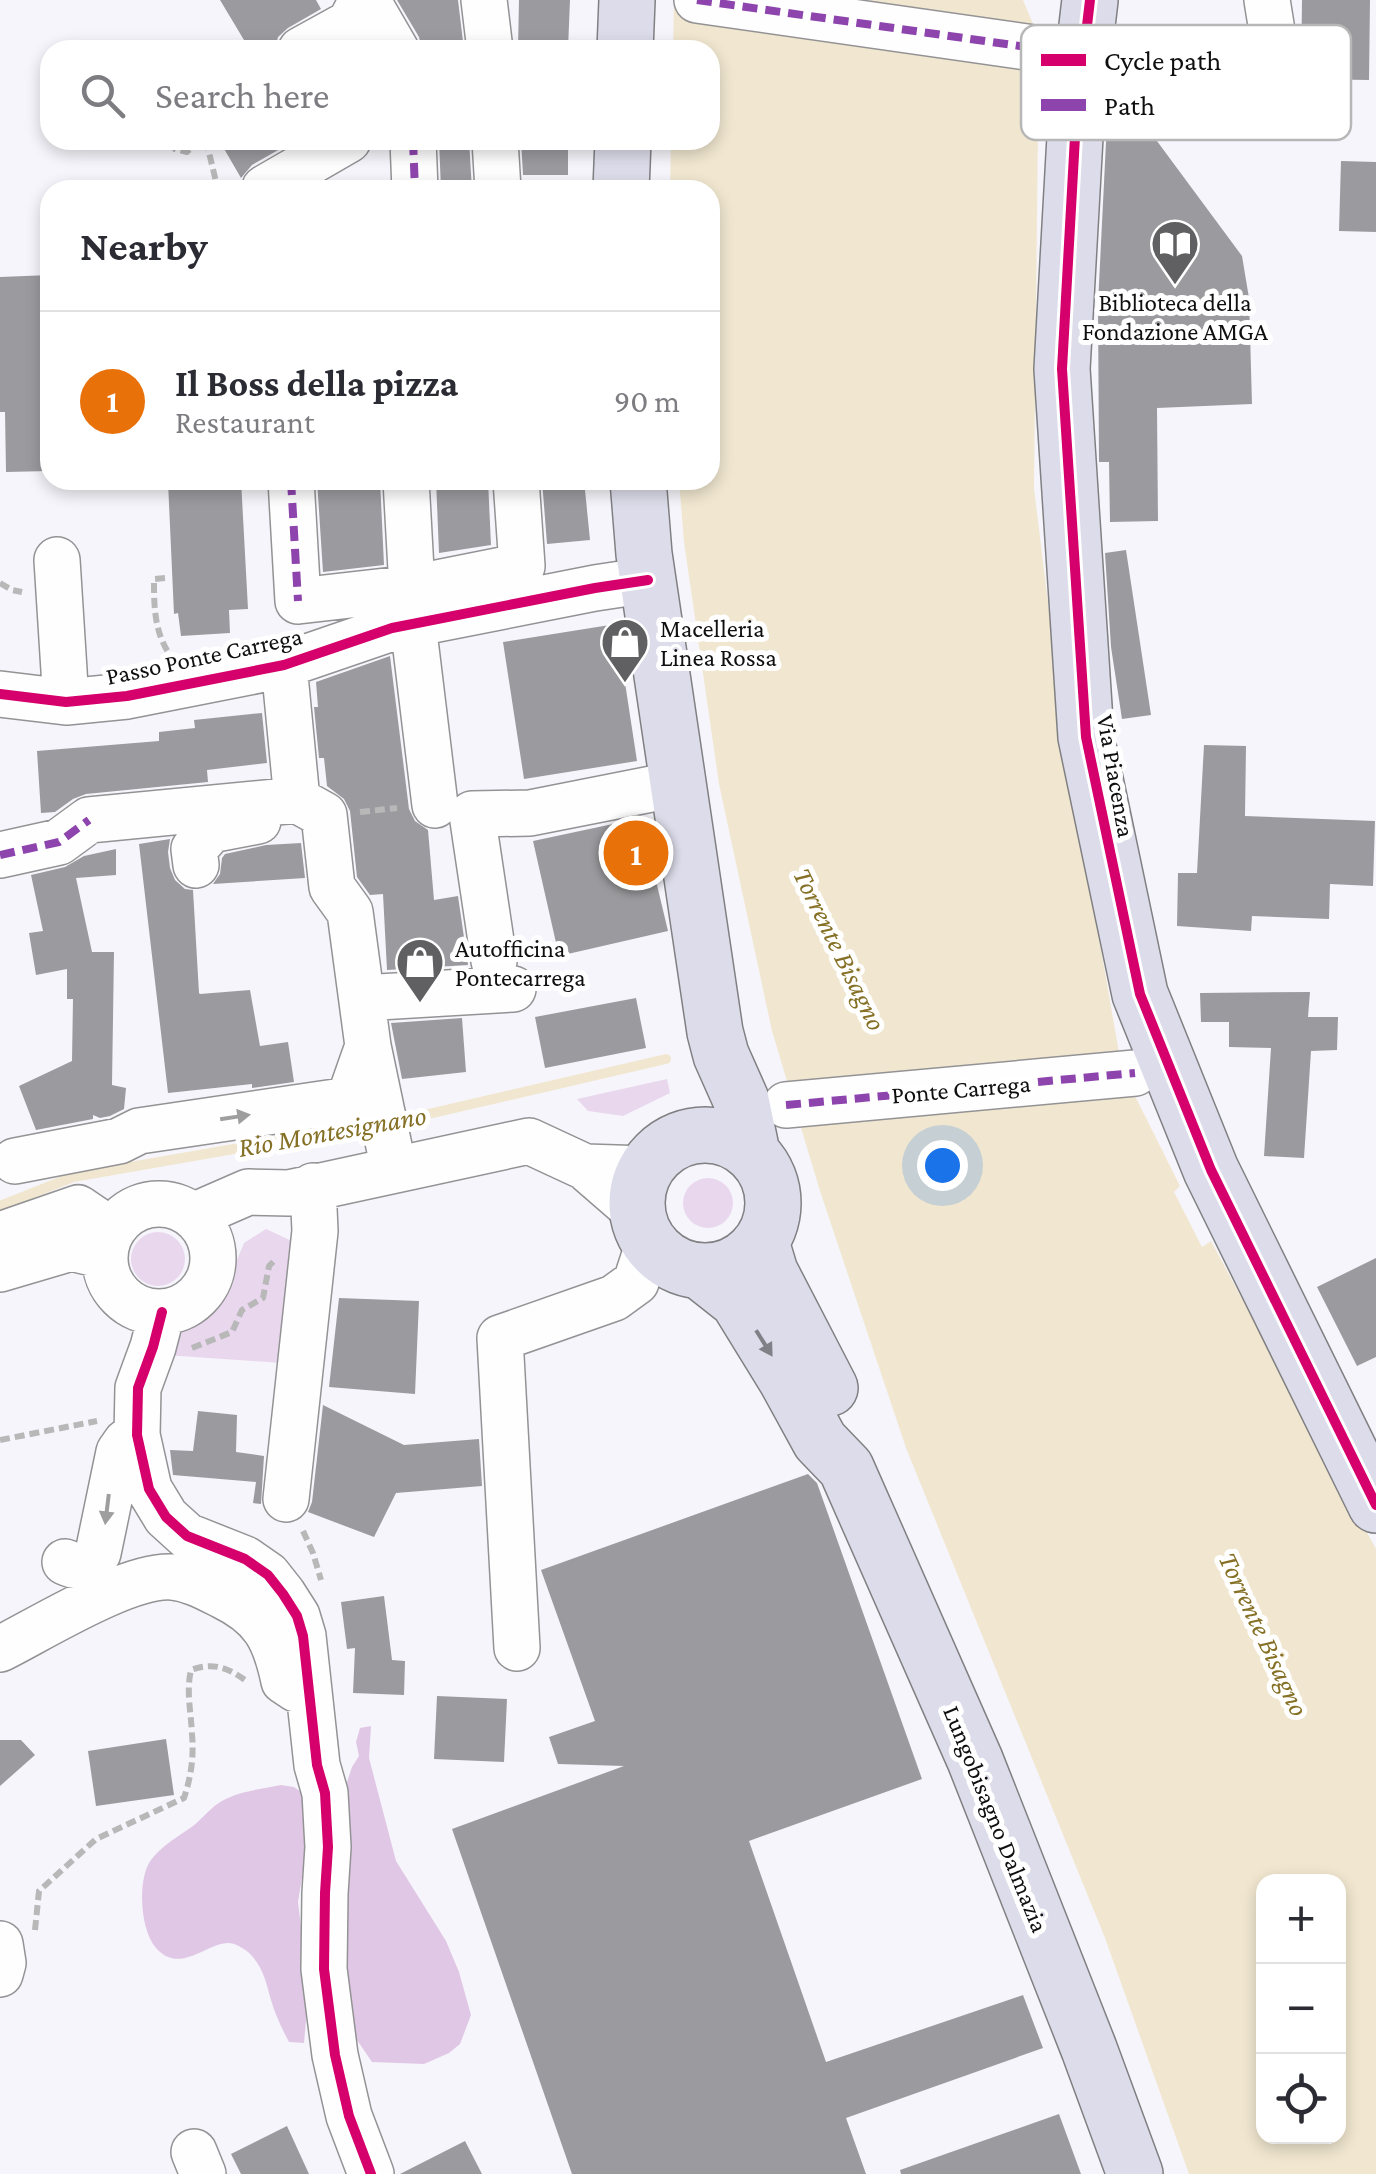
<!DOCTYPE html>
<meta charset="utf-8">
<style>
:root{--surface:#fff;--page:#f7f7f7;--text:#2b2b33;--muted:#7c7c81;--line:#e1e1e2;--accent:#b45309}
body{margin:0;font-family:"Crimson Pro",serif;background:var(--page);color:var(--text)}
.controls{position:absolute;right:30px;bottom:30px;display:grid;overflow:hidden;border-radius:20px;box-shadow:0 5px 15px #0003}
.controls button{width:90px;height:90px;display:grid;place-items:center;padding:0;border:0;border-bottom:2px solid var(--line);background:var(--surface);color:var(--text);font:50px sans-serif}
.you{position:absolute;left:942px;top:1165px;width:35px;height:35px;margin:-25px;border:8px solid #fff;border-radius:50%;background:#1a73e8;box-shadow:0 0 0 15px #1a73e833}
.badge{display:grid;place-items:center;width:65px;height:65px;border-radius:50%;background:var(--accent);color:#fff;font-size:32px;font-weight:700}
.pin{position:absolute;translate:-50% -50%;border:5px solid #fff;box-shadow:0 2px 10px #0006}
.list{margin:0;padding:0;list-style:none}
h2{display:flex;justify-content:space-between;align-items:center;height:130px;margin:0;padding:0 40px;font-size:42px}
h2 small{font-size:32px;font-weight:400;color:var(--muted)}
.list li{display:grid;grid-template-columns:65px 1fr auto;gap:30px;align-items:center;box-sizing:border-box;height:180px;padding:0 40px;border-top:2px solid var(--line)}
.list b{display:block;font-size:38px;white-space:nowrap}
.list p{margin:0;font-size:32px;white-space:nowrap;color:var(--muted)}
.list em{font-size:32px;font-style:normal;color:var(--muted)}
.icon{flex:none;width:55px;height:55px;fill:none;stroke:currentColor;stroke-width:2;stroke-linecap:round;stroke-linejoin:round}
.map{position:relative;flex:none;width:1376px;height:2174px;overflow:hidden}
.search{position:absolute;background:var(--surface);box-shadow:0 5px 15px #0003;left:40px;top:40px;width:680px;height:110px;display:flex;align-items:center;gap:25px;box-sizing:border-box;padding:0 35px;border-radius:30px;color:var(--muted);font-size:38px}
.panel{position:absolute;background:var(--surface);box-shadow:0 5px 15px #0003;left:40px;top:180px;width:680px;height:310px;border-radius:30px}
.map>svg:first-child{display:block}
.green{fill:#e9d7ee}
.forest{fill:#e0c7e5}
.water{fill:#f1e7d0;fill-rule:evenodd}
.lines{fill:none;stroke-linecap:round;stroke-linejoin:round}
.stream{stroke:#f1e7d0;stroke-width:10}
.building{fill:#9b9b9f}
.minor-casing{stroke:#939395;stroke-width:48}
.major-casing{stroke:#808083;stroke-width:58}
.path{stroke:#b8b8b9;stroke-width:6;stroke-dasharray:10 5;stroke-linecap:butt}
.minor{stroke:#fefefe;stroke-width:45}
.major{stroke:#dddcea;stroke-width:55}
.quiet{stroke:#8e44ad;stroke-width:8;stroke-dasharray:15 8;stroke-linecap:butt}
.cycleway-casing{stroke:#fff;stroke-width:16}
.cycleway{stroke:#d6006c;stroke-width:10}
.oneway{fill:#9e9e9e}
.oneway2{fill:#808087}
.labels{text-anchor:middle;dominant-baseline:central;stroke-width:10;stroke-linejoin:round;paint-order:stroke}
.poi-label{font-size:25px;fill:#0f0f0f;stroke:#fff;text-anchor:start}
.street-label{font-size:25px;fill:#0f0f0f;stroke:#fff}
.water-label{font-size:28px;font-style:italic;fill:#857025;stroke:#fff}
.key{fill:#fff;stroke:#b7b7b7;stroke-width:2.5}
.key-label{font-size:28px;fill:#0f0f0f}
</style>
<div class="map">
<svg width="1376" height="2174" viewBox="0 0 1376 2174">
<rect width="100%" height="100%" fill="#f6f5fb"/>
<path class="green" d="M667,1079L670,1093L623,1116L588,1111L577,1099Z
M683 1203a25 25 0 1 1 50 0a25 25 0 1 1-50 0Z
M266,1229L294,1242L282,1363L165,1355L171,1331L198,1318L225,1289L244,1243Z
M131 1259a27 27 0 1 1 54 0a27 27 0 1 1-54 0Z"/>
<path class="forest" d="M371,1726L369,1758L396,1861L446,1941L459,1972L471,2015L460,2044L449,2053L424,2064L372,2062L357,2040L340,1972L343,1794L352,1767L359,1756L356,1742L360,1728Z
M281,1785L294,1787L304,1794L309,1834L298,1902L306,1969L307,2009L304,2043L289,2042C282,2029 275,2014 271,2000C266,1982 263,1966 248,1952C243,1948 235,1943 228,1943C206,1943 180,1975 156,1948C140,1930 137,1879 151,1860C161,1846 179,1836 193,1826C203,1818 211,1807 222,1801C239,1791 262,1789 281,1785Z"/>
<path class="water" d="M674,0H1023L1039,38L1034,488L1066,750L1120,1058L1132,1090L1180,1186L1174,1192L1202,1247L1211,1241L1376,1549V2174H1189L1105,1938L906,1448L820,1191L772,1031L719,784L684,542L679,480H710V190H670L671,140H710V50H673ZM1264,1882H1338V2136H1264Z"/>
<g class="lines">
<path class="stream" d="M394,1122L666,1059
M0,1206L73,1177L372,1125"/>
</g>
<path class="building" d="M220,0H316L321,9L288,28L278,37L275,50H250Z
M397,0H458L464,50H422L419,37Z
M519,0H570L568,49L518,48Z
M1302,0H1370L1369,80L1301,79Z
M1123,80L1144,109L1137,114L1242,256L1249,298L1252,404L1157,408L1158,521L1110,522L1109,462H1099L1098,304L1107,122L1111,90Z
M219,140H296L252,165L241,178Z
M439,140H469L472,190H441Z
M521,140H568V175H523Z
M1341,161L1376,162V232L1339,231Z
M50,275V471L6,472L5,412H0V277Z
M208,480H241L248,609L229,610L230,633L181,636L178,613L174,614L168,482Z
M317,480H380L384,565L323,572Z
M436,480H488L491,545L439,553Z
M542,480H584L590,540L547,544Z
M1126,550L1151,715L1122,719L1111,647L1105,553Z
M616,624L637,761L524,779L503,642Z
M390,656L409,809L415,821L428,830L434,900L458,896L468,965L387,970L383,894L370,895L357,877L350,811L344,799L327,786L324,758H319L314,707H318L316,682Z
M262,713L267,763L207,770L208,782L86,794L73,799L55,812L41,813L37,751L159,741V732L195,728L194,720Z
M1204,745L1246,746L1245,816L1375,821L1373,886L1330,884L1329,919L1252,916L1251,931L1177,926L1178,873H1197Z
M641,818L668,931L559,956L533,841Z
M170,839L168,852L170,868L175,880L185,889L193,890L199,993L200,994L250,990L260,1046L288,1042L294,1082L252,1088V1084L168,1093L139,844Z
M301,843L305,878L213,884L220,874L222,858L225,854L266,845Z
M116,849V875L76,878L92,952H114L112,1085L126,1088L124,1109L110,1116L100,1118L93,1115V1119L36,1130L19,1086L72,1061L73,999H67V969L36,975L29,933L43,931L31,875L65,867L84,856Z
M1310,992L1308,1017H1338L1337,1050L1311,1051L1304,1158L1264,1156L1271,1048L1229,1047V1022H1201L1200,993Z
M636,998L646,1048L545,1068L535,1017Z
M462,1018L466,1072L402,1079L391,1023Z
M1376,1258V1357L1357,1366L1317,1287Z
M339,1298L419,1301L415,1394L329,1387Z
M323,1405L404,1445L479,1439L482,1486L396,1493L374,1537L308,1512L312,1502Z
M198,1411L237,1415L236,1452L264,1456L261,1504L253,1503L256,1482L173,1475L170,1450L193,1451Z
M808,1474L817,1483L922,1779L749,1841L826,2062L1023,1995L1043,2048L846,2118L866,2174H572L452,1829L624,1766L558,1764L549,1737L595,1721L541,1570Z
M384,1596L392,1660L405,1661L404,1695L353,1693L355,1648L347,1649L341,1602Z
M437,1696L507,1699L504,1762L434,1759Z
M166,1739L174,1795L96,1806L88,1751Z
M0,1740H21L35,1755L0,1786Z
M1059,2114L1081,2174H901L900,2170Z
M287,2126L309,2174H241L231,2154Z
M465,2141L482,2174H400Z"/>
<g class="lines">
<g class="minor-casing">
<path id="minor" d="M367,0L396,50
M484,0L490,50
M697,0L1055,51
M1267,0L1277,62
M301,50L350,23L362,0
M413,140L415,190
M495,140L498,190
M265,190V188L348,140
M291,480L298,601L412,588L522,566L516,480
M406,480L412,588
M57,560L66,702
M413,624L435,805
M284,665L297,800
M0,694L66,702L127,696L284,665L392,628L595,588L648,580
M324,815L332,887L350,912L368,1046L394,1170
M0,855L59,842L89,820L297,800L324,815
M196,865L194,849L211,830L258,821
M494,961L472,814L530,813L677,784
M362,998L513,989
M786,1105L1135,1073
M15,1161L119,1141L139,1131L349,1100L368,1046
M585,1167L647,1169
M105 1258a54 54 0 1 1 108 0a54 54 0 1 1-108 0Z
M193,1216L248,1192L289,1193L529,1141L585,1167L638,1213
M0,1235L78,1208L112,1231
M0,1269L71,1248L105,1256
M162,1312L153,1347L138,1388L137,1435L149,1489L166,1517L187,1536L245,1559L268,1575L283,1594L297,1616L303,1636L317,1765L325,1793L328,1847L325,1893L324,1969L335,2055L349,2116L371,2174
M286,1499L315,1231L313,1186
M65,1562C80,1569 89,1566 98,1553L119,1452L126,1442L137,1435
M517,1648L500,1338L614,1298L636,1282L649,1242
M0,1649C42,1628 128,1574 172,1577C191,1579 207,1588 223,1596C264,1616 275,1638 284,1681L296,1689
M0,1944L3,1963L0,1974
M194,2152L203,2174"/>
</g>
<g class="major-casing">
<path id="major" d="M1090,0L1076,119L1062,369L1086,737L1140,994L1211,1170L1376,1505
M625,50L627,0
M621,190L623,140
M638,480L644,554L715,1032L721,1055L741,1100L752,1153
M637 1203a68 68 0 1 1 136 0a68 68 0 1 1-136 0Z
M761,1242L770,1272L830,1388
M700,1271L738,1301L786,1379L820,1441L846,1468L975,1760L1089,2049L1135,2174"/>
</g>
<path class="path" d="M173,140L175,149L187,152L190,149V140
M206,140L218,190
M165,578L154,579C154,605 154,629 168,652
M0,583L12,590L22,592
M360,812L397,808
M192,1348L232,1332L242,1310L263,1298L269,1266L275,1260
M0,1440L97,1421
M303,1531L313,1553L321,1580
M35,1930L39,1891L96,1839L184,1798C191,1777 194,1757 192,1734C191,1712 186,1691 191,1670C212,1662 227,1667 245,1680"/>
<use href="#minor" class="minor"/>
<use href="#major" class="major"/>
<path class="quiet" d="M697,0L1055,51
M413,140L415,190
M291,480L298,601
M0,855L59,842L89,820
M786,1105L1135,1073"/>
<g class="cycleway-casing">
<path id="cycleway" d="M1090,0L1076,119L1062,369L1086,737L1140,994L1211,1170L1376,1505
M0,694L66,702L127,696L284,665L392,628L595,588L648,580
M162,1312L153,1347L138,1388L137,1435L149,1489L166,1517L187,1536L245,1559L268,1575L283,1594L297,1616L303,1636L317,1765L325,1793L328,1847L325,1893L324,1969L335,2055L349,2116L371,2174"/>
</g>
<use href="#cycleway" class="cycleway"/>
</g>
<defs><path id="oneway-solid" d="M-6-.8H1V-3.2L6.5 0L1 3.2V.8H-6Z" transform="scale(2.5)"/></defs>
<g class="oneway">
<use href="#oneway-solid" transform="translate(235 1117) rotate(-9)"/>
<use href="#oneway-solid" transform="translate(107 1509) rotate(97)"/>
</g>
<use class="oneway2" href="#oneway-solid" transform="translate(764 1343) rotate(58)"/>
<defs>
<g id="library-pin" transform="scale(2.5)"><path d="M0 17L-7.5 6A9.5 9.5 0 1 1 7.5 6Z" fill="#606062" stroke="#fff"/><path d="M-6-4Q-3-5.5-.7-3.5V5Q-3 3-6 4ZM6-4Q3-5.5 .7-3.5V5Q3 3 6 4Z" fill="#fff"/></g>
<g id="shop-pin" transform="scale(2.5)"><path d="M0 17L-7.5 6A9.5 9.5 0 1 1 7.5 6Z" fill="#606062" stroke="#fff"/><path d="M-5-2.5h2.3a2.7 3.5 0 0 1 5.4 0H5L5.5 6h-11ZM-1.5-2.5h3a1.5 2.3 0 0 0-3 0Z" fill="#fff"/></g>
</defs>
<g fill-rule="evenodd">
<use href="#library-pin" x="1175" y="244"/>
<use href="#shop-pin" x="625" y="642"/>
<use href="#shop-pin" x="420" y="962"/>
</g>
<g class="labels">
<g class="poi-label">
<text x="1175" y="302" text-anchor="middle">Biblioteca della<tspan x="1175" dy="29">Fondazione AMGA</tspan></text>
<text x="660" y="628">Macelleria<tspan x="660" dy="29">Linea Rossa</tspan></text>
<text x="455" y="948">Autofficina<tspan x="455" dy="29">Pontecarrega</tspan></text>
</g>
<g class="street-label">
<text transform="translate(204 656) rotate(-12)">Passo Ponte Carrega</text>
<text transform="translate(1116 776) rotate(80)">Via Piacenza</text>
<text transform="translate(961 1089) rotate(-5)">Ponte Carrega</text>
<text transform="translate(996 1819) rotate(68)">Lungobisagno Dalmazia</text>
</g>
<g class="water-label">
<text transform="translate(840 949) rotate(64)">Torrente Bisagno</text>
<text transform="translate(332 1131) rotate(-10)">Rio Montesignano</text>
<text transform="translate(1264 1634) rotate(65)">Torrente Bisagno</text>
</g>
</g>
<rect x="1021" y="25" width="330" height="115" rx="15" class="key"/>
<rect x="1041" y="54" width="45" height="12" fill="#d6006c"/>
<rect x="1041" y="99" width="45" height="12" fill="#8e44ad"/>
<g class="key-label">
<text x="1104" y="70">Cycle path</text>
<text x="1104" y="115">Path</text>
</g>
</svg>
<div class="controls">
<button>+</button>
<button>−</button>
<button><svg class="icon" aria-label="locate" viewBox="0 0 24 24"><circle cx="12" cy="12" r="6"/><path d="M12 2v4M12 18v4M2 12h4M18 12h4"/></svg></button>
</div>
<div class="you"></div>
<div class="pin badge" style="left:636px;top:853px;background:#e8710a">1</div>
<div class="search"><svg class="icon" aria-label="search" viewBox="0 0 24 24"><circle cx="10" cy="10" r="6"/><path d="M15 15l6 6"/></svg>Search here</div>
<section class="panel">
<h2>Nearby<small></small></h2>
<ul class="list">
<li><span class="badge" style="background:#e8710a">1</span><div><b>Il Boss della pizza</b><p>Restaurant</p></div><em>90 m</em></li>
</ul>
</section>
</div>
